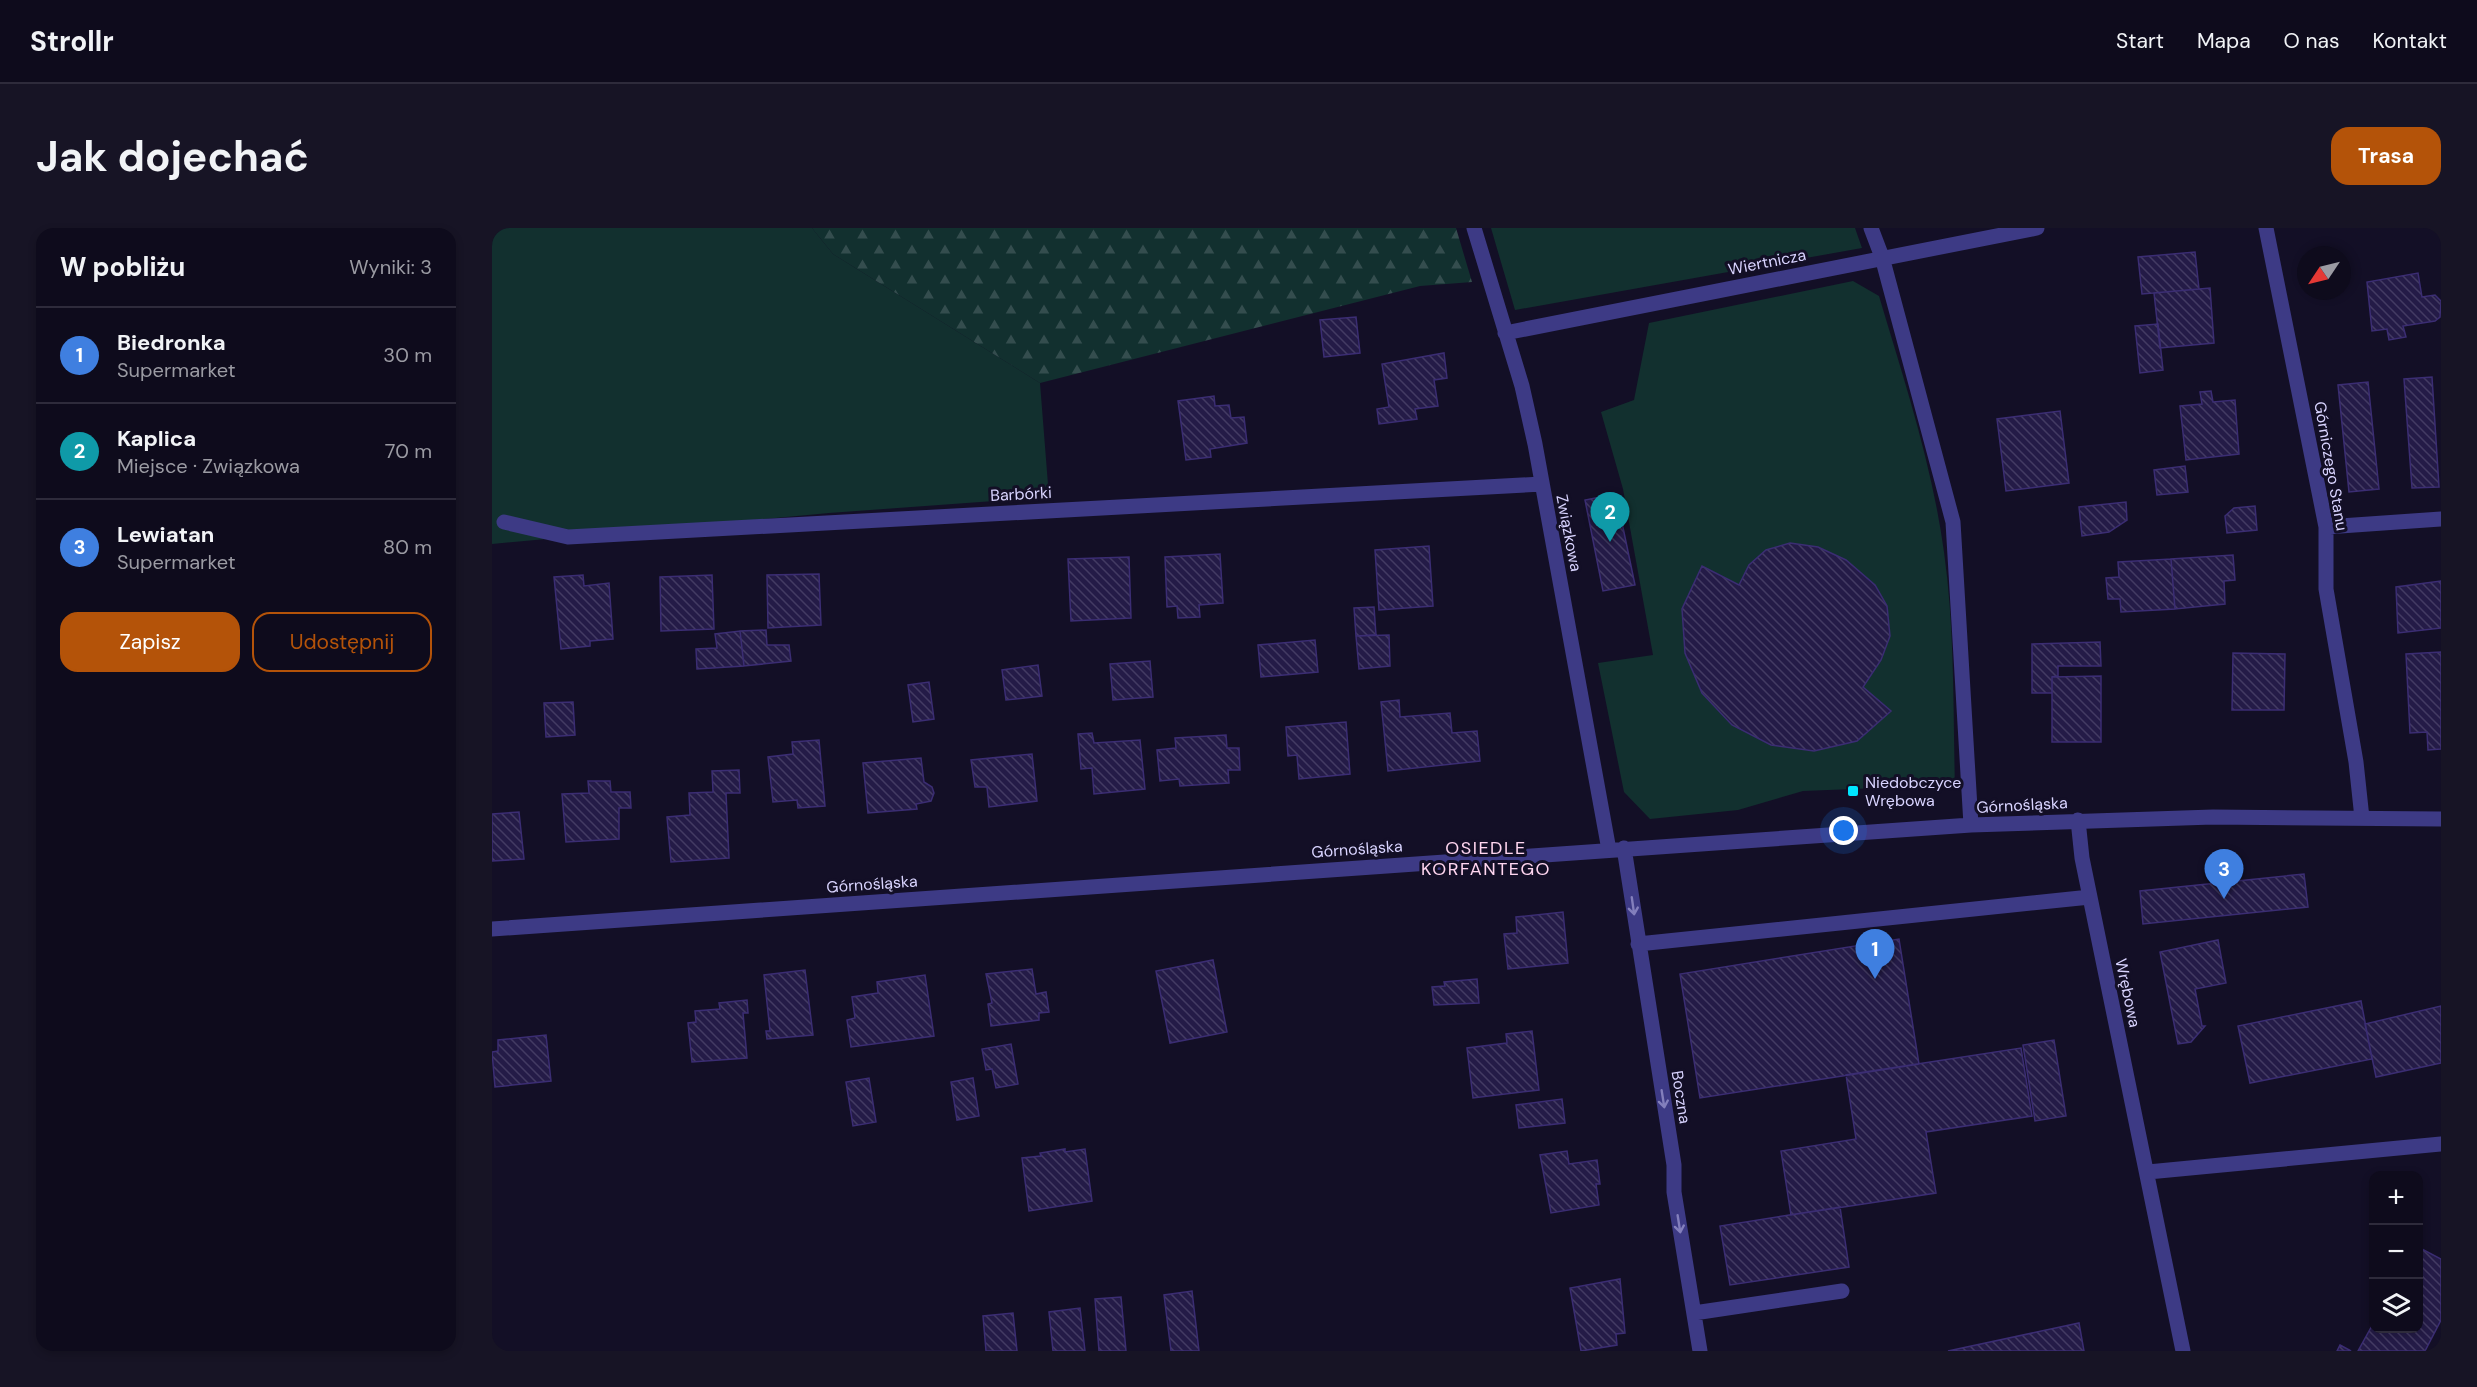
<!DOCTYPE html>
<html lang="pl">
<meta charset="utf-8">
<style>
:root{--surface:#0e0b1c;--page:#171425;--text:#f1f3f6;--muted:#9b9ba3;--line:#2e2b3b;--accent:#b45309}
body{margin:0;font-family:"DM Sans",sans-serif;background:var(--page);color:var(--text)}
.controls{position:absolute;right:18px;bottom:18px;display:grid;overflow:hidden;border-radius:12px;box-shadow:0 3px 9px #0003}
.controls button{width:54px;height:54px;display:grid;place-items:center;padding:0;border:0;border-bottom:2px solid var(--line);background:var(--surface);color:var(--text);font:30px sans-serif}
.compass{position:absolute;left:1805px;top:18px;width:54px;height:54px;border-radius:50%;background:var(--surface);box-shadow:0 3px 9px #0003;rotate:235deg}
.you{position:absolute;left:1352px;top:603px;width:21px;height:21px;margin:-15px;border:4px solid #fff;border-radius:50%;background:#1a73e8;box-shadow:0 0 0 9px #1a73e833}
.badge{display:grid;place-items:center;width:39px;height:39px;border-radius:50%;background:var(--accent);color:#fff;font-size:20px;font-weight:700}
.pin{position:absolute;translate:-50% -50px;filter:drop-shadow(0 2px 3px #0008)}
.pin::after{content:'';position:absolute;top:32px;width:21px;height:18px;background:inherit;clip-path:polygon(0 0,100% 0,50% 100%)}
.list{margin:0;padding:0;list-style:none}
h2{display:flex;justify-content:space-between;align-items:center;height:78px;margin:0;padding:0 24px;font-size:26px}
h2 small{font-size:20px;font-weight:400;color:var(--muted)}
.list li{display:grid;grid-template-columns:39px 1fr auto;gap:18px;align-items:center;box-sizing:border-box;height:96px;padding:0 24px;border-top:2px solid var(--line)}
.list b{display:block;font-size:22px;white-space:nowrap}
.list p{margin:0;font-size:20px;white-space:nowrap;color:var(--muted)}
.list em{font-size:20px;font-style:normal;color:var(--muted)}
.actions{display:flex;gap:12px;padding:18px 24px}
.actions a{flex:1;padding:14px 0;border:2px solid var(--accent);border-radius:18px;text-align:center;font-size:21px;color:var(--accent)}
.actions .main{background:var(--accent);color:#fff}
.icon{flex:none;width:33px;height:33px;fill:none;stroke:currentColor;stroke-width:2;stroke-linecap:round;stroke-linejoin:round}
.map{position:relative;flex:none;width:1949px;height:1123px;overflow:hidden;border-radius:18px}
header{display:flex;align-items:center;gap:36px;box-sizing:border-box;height:84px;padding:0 30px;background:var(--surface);border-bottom:2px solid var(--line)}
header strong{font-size:28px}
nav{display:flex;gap:33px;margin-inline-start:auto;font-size:21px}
.intro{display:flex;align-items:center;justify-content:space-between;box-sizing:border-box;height:144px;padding:0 36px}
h1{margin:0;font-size:42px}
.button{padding:15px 27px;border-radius:18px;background:var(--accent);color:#fff;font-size:21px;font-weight:700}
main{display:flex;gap:36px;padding:0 36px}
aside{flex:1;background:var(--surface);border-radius:18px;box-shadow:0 3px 9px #0003}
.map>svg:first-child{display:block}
.green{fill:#12302f;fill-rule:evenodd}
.forest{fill:url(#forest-firs)}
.building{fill:url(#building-back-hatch);stroke:#3b2d73;stroke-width:1.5}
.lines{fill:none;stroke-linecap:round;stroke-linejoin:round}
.minor{stroke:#3d3a85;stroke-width:15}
.oneway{stroke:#837fbc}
.poi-dot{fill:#00e5ff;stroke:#130f26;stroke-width:2}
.labels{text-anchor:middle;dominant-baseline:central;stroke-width:6;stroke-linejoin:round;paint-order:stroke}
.street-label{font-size:16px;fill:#d9d4ff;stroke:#130f26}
.poi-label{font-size:16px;fill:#d9d4ff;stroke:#130f26;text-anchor:start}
.neighbourhood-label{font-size:18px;letter-spacing:1.5px;fill:#ffd6f0;stroke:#130f26}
</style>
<header>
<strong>Strollr</strong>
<nav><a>Start</a><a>Mapa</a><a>O nas</a><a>Kontakt</a></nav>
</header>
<div class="intro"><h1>Jak dojechać</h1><a class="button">Trasa</a></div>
<main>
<aside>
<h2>W pobliżu<small>Wyniki: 3</small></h2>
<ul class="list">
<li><span class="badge" style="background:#3f7fe0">1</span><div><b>Biedronka</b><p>Supermarket</p></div><em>30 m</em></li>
<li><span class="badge" style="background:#0f9aa8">2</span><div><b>Kaplica</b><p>Miejsce · Związkowa</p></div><em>70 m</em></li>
<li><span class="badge" style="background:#3f7fe0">3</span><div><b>Lewiatan</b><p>Supermarket</p></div><em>80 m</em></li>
</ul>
<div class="actions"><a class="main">Zapisz</a><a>Udostępnij</a></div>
</aside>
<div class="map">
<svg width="1949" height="1123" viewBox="0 0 1949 1123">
<defs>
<pattern id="forest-firs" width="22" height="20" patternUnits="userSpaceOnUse" patternTransform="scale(1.5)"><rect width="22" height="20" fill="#12302f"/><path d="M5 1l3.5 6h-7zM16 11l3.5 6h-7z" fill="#344d4e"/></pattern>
<pattern id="building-back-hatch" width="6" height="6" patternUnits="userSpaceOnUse" patternTransform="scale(1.5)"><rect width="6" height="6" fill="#241b47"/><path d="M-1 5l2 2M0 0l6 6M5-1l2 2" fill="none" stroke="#433b63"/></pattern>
</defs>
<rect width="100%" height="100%" fill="#130f26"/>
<path class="green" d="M0,0H320L341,26L548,155L557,269L337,285L0,316Z
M999,0H1363L1370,20L1023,82Z
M1361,53L1387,68C1412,152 1440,236 1452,324C1463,402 1461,482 1463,561L1436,558L1311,563L1246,582L1158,591L1132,564L1106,435L1161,427L1131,261L1109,184L1142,172L1157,95ZM1298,315L1326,319L1354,332L1383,357L1395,378L1398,408L1371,459L1398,484L1365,513L1322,523L1279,517L1240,497L1210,465L1193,425L1190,381L1210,338L1247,357C1261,329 1268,324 1298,315Z"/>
<path class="forest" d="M320,0H964L980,54L928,58L548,155L341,26Z"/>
<path class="building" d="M1703,24L1707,61L1650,66L1646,29Z
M1926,45L1930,69L1943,67L1949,73L1948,89L1943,93L1911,98L1914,109L1897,112L1895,101L1880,103L1875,54Z
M1718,60L1722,115L1668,120L1662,65Z
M864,89L868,125L832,129L828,92Z
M1666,96L1671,142L1648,145L1643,98Z
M952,125L955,150L942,152L946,178L923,181L925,191L887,196L885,181L897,179L890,136Z
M1940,149L1947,259L1920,260L1912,151Z
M1876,154L1887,261L1857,264L1846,157Z
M1719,163L1721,174L1743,172L1747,226L1694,232L1688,178L1710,176L1708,164Z
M722,168L723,178L737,177L739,190L752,189L755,215L718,221L719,229L694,232L686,173Z
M1568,183L1577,255L1514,263L1505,191Z
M1693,238L1696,264L1665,267L1662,242Z
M1124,266L1143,357L1111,363L1093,272Z
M1634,274L1635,292L1617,304L1590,308L1587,279Z
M1763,278L1765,302L1735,305L1733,288L1742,280Z
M1298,315L1326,319L1354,332L1383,357L1395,378L1398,408L1389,432L1371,459L1399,483L1365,513L1322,523L1279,517L1240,497L1210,465L1193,425L1190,381L1210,338L1247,357L1257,337L1274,322Z
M937,318L941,378L887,382L883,322Z
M728,326L731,375L707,377L708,389L686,390L685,378L675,379L673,329Z
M1741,327L1743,352L1732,353L1733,376L1683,381L1679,331Z
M637,329L639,390L579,393L576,331Z
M1679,331L1683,381L1629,384L1628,371H1616L1614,350L1627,349L1626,334Z
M327,346L329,397L276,400L275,347Z
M91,347L92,358L117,355L121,411L98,413V418L69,421L62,349Z
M220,347L222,401L169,403L168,349Z
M1949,353V400L1906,405L1904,359Z
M882,379L884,407L864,408L862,380Z
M274,402L275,417H297L299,433L252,438L248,403Z
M248,403L252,438L205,441L204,421L225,420L223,406Z
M897,407L898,438L867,441L864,408Z
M823,412L826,444L769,449L766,417Z
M1608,414L1609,438H1566V448L1560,449V465H1540V416Z
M1949,424V521L1936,522L1935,504L1918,505L1914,426Z
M1741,425L1793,426L1792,482H1740Z
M658,433L661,469L621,472L618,436Z
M546,437L550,468L514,472L510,442Z
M1609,448V514H1560V449Z
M437,454L442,491L421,494L416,457Z
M907,472L908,489L958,485L960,505L985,503L988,533L896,543L889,474Z
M81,474L83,507L54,509L52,475Z
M854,494L858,546L807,551L805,527L796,528L794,499Z
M600,505L602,515L648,512L653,561L602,566L600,540L589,541L586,506Z
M734,507L735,520H747L748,542H736L737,555L688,558L687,551L668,553L665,522L684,520L683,510Z
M327,512L333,578L306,580L305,572L281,574L276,529L301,526L300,514Z
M540,526L545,573L497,579L495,559H483L479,532Z
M429,530L432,554L440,559L442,565L439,573L424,576L425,581L376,585L371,535Z
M247,542L248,565H234L237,630L179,634L175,589L198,587L197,565L221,564L220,543Z
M96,553H118L119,564H138L139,580H127V611L74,614L70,566L97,565Z
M27,584L32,631L0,633V586Z
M1812,646L1816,679L1651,696L1648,663Z
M1071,684L1076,735L1016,741L1012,706L1025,705L1024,689Z
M1407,711L1427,836L1208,870L1188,746Z
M1726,712L1734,755L1703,761L1710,798H1713L1699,814L1686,816L1668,724Z
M721,732L735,804L678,815L664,743Z
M540,741L544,766L554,764L557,784L547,785V792L499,798L496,776L500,775L494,746Z
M313,742L321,807L275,811L274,803H278L272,747Z
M433,747L442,808L359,819L355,792L363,790L360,769L386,765L385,754Z
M985,751L987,775L942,777L940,759L953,758L952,754Z
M255,772L256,785H251L255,830L200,834L196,795L204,794L203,783L228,781L227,775Z
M1869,773L1880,831L1758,855L1746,798Z
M1949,778V835L1884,849L1873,796Z
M1040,803L1047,862L981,870L975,820L1015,815L1014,806Z
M54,807L59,853L3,859L0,824L6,823V812Z
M1562,812L1574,888L1543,893L1531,817Z
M519,816L526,856L504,860L500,841L494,842L490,821Z
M1529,820L1540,888L1434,904L1444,965L1299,987L1289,923L1364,911L1354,847Z
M377,850L384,894L361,898L354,854Z
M481,850L487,888L465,892L459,854Z
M1070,871L1073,895L1027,900L1024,877Z
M573,921V924L593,921L600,973L537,983L530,930L549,928L548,925Z
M1075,923L1077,936L1105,932L1108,956H1104L1107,977L1059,985L1048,927Z
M1348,979L1357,1039L1238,1057L1228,998Z
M1926,1019L1949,1031V1092L1933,1123H1866L1882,1094V1100H1926Z
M1128,1051L1133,1105L1124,1106L1125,1117L1089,1123L1078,1060Z
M700,1063L707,1123H679L672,1067Z
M629,1069L634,1123H607L603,1071Z
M588,1080L593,1123H561L557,1084Z
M521,1085L525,1123H494L491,1088Z
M1587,1095L1592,1123H1456Z
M1848,1117L1859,1123H1845Z"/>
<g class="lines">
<path class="minor" d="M982,0L1030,158L1043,216L1117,622
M1379,0L1390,29L1461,294L1479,597
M1774,0L1834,299V361L1864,534L1870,590
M1013,105L1545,0
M12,294L76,309L1050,256
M1834,299L1949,291
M1586,592L1590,630L1691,1123
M1132,620L1182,937V964L1208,1123
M0,701L1479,597L1721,589L1949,591
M1146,716L1598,669
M1656,944L1949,916
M1202,1085L1350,1063"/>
</g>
<defs><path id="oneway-shaft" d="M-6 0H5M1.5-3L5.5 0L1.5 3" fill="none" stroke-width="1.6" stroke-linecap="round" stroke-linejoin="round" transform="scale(1.5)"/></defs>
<g class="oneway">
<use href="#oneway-shaft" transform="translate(1141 678) rotate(82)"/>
<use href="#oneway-shaft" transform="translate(1171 871) rotate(81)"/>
<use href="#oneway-shaft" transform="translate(1187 996) rotate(81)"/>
</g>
<rect class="poi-dot" x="1355" y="557" width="12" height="12" rx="3"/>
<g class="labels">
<g class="street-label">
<text transform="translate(1275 34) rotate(-11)">Wiertnicza</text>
<text transform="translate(1839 238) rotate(80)">Górniczego Stanu</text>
<text transform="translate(529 266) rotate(-3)">Barbórki</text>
<text transform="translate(1077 305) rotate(79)">Związkowa</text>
<text transform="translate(1530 577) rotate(-3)">Górnośląska</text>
<text transform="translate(865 621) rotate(-4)">Górnośląska</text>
<text transform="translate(380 656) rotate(-4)">Górnośląska</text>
<text transform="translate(1636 765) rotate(78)">Wrębowa</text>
<text transform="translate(1189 869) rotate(81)">Boczna</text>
</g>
<g class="poi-label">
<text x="1373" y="554">Niedobczyce<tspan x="1373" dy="18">Wrębowa</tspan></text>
</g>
<g class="neighbourhood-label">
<text x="994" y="620">OSIEDLE<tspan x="994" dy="21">KORFANTEGO</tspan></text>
</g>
</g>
</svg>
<div class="controls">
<button>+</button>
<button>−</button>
<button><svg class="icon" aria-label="layers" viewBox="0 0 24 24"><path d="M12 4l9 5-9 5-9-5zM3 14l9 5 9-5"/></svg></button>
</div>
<svg class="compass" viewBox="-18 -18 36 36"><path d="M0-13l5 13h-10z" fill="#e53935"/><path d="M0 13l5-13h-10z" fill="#9b9ba3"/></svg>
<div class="you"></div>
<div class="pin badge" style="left:1383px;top:751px;background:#3f7fe0">1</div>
<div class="pin badge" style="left:1118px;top:314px;background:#0f9aa8">2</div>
<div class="pin badge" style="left:1732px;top:671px;background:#3f7fe0">3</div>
</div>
</main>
